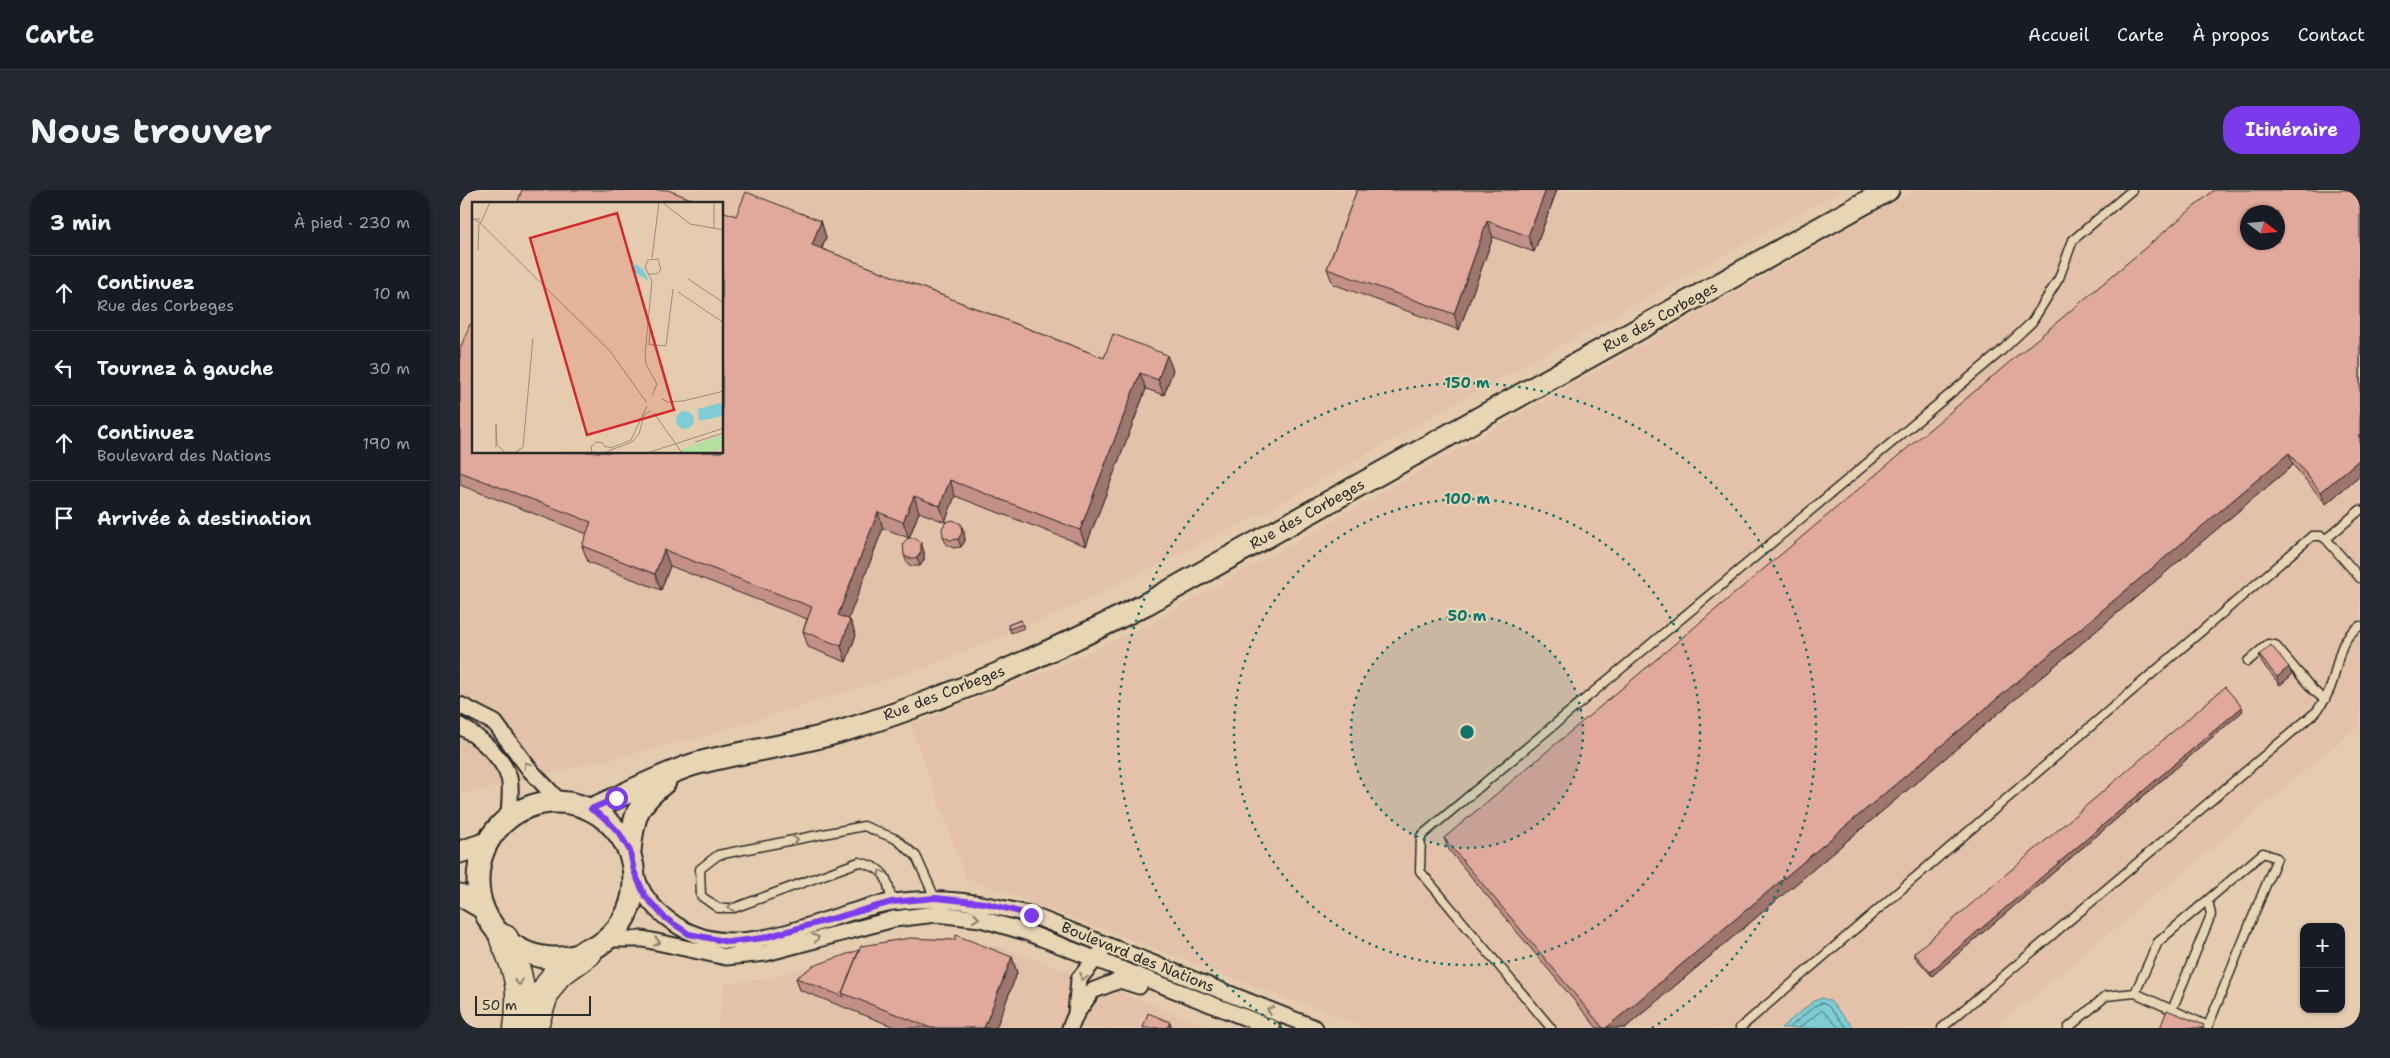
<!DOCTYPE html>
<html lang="fr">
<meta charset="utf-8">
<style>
:root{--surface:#171b24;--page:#242831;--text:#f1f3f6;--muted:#9ea1a6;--line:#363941;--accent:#7c3aed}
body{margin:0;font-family:"Shantell Sans",sans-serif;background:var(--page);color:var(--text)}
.controls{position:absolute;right:15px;bottom:15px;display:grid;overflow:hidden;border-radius:10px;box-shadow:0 1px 4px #0004}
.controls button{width:45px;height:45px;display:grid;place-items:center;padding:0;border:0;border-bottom:1px solid var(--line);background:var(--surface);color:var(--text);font:25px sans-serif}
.compass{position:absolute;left:1780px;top:15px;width:45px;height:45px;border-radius:50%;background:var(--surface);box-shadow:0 1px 4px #0004;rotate:106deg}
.scale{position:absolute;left:15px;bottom:12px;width:116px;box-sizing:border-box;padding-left:5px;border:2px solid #2b2b2b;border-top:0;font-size:14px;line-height:18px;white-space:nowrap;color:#2b2b2b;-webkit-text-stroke:4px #e7d5b3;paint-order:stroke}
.stop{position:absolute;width:15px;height:15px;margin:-11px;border:4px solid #7c3aed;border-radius:50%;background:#fff}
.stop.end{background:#7c3aed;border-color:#fff;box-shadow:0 1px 5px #0008}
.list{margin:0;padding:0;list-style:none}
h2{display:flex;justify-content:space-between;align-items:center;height:65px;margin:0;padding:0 20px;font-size:21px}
h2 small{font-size:16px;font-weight:400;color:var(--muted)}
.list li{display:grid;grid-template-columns:32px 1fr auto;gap:15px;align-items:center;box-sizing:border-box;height:75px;padding:0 20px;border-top:1px solid var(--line)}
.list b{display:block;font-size:19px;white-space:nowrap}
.list p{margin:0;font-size:16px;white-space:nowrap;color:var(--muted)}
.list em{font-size:16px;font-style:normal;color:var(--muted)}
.icon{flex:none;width:28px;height:28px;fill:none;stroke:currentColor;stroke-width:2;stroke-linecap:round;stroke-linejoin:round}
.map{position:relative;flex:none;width:1900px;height:838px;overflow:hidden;border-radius:20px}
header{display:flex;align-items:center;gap:30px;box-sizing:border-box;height:70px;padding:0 25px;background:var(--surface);border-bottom:1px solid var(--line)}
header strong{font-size:24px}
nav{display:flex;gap:28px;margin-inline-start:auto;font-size:18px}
.intro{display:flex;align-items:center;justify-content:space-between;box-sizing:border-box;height:120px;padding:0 30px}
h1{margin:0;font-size:35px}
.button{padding:12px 22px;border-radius:20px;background:var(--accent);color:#fff;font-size:18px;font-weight:700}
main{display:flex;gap:30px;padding:0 30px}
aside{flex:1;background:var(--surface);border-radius:20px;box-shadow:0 1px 4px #0004}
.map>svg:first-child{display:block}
.built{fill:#e4c1a9;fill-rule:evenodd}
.water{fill:#7ccdd6;stroke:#5c8c92}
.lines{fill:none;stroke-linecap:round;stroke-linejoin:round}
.shore{stroke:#4b6c6f;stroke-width:1}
.lane-casing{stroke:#2b2b2b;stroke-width:11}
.street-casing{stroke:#2b2b2b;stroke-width:19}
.secondary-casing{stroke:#2b2b2b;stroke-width:25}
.highway-casing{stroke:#2b2b2b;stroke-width:31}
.lane{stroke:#e7d5b3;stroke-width:8}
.street{stroke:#e7d5b3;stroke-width:15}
.secondary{stroke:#e7d5b3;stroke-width:21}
.highway{stroke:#e7d5b3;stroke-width:28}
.wall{fill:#c29086;stroke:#2b2b2b}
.shaded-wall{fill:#9e766d;stroke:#2b2b2b}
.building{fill:#e1a89c;stroke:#2b2b2b;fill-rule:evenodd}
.oneway{stroke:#89806f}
.route{stroke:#7c3aed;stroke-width:6}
.ring{fill:none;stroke:#0f766e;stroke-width:2.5;stroke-dasharray:2.5 5}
.labels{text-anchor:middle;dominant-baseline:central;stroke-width:4;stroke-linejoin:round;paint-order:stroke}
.street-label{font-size:15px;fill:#2b2b2b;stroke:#e7d5b3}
.inset-road{fill:none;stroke:#9b8c7a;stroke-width:1}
.view{fill:#d62828;fill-opacity:0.15;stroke:#d62828;stroke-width:2.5}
.inset-edge{fill:none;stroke:#2b2b2b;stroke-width:2.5}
.centre{fill:#0f766e;stroke:#e7d5b3;stroke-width:2.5}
.ring-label{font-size:15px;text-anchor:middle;font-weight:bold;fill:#0f766e;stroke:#e7d5b3;stroke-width:4;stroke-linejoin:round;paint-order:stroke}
</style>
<header>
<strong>Carte</strong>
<nav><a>Accueil</a><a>Carte</a><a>À propos</a><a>Contact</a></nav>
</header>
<div class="intro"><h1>Nous trouver</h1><a class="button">Itinéraire</a></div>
<main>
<aside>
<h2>3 min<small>À pied · 230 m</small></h2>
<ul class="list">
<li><svg class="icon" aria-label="ahead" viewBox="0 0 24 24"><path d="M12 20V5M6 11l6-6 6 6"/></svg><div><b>Continuez</b><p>Rue des Corbeges</p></div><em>10 m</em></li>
<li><svg class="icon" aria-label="left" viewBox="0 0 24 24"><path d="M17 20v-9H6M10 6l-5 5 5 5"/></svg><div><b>Tournez à gauche</b></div><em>30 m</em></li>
<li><svg class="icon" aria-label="ahead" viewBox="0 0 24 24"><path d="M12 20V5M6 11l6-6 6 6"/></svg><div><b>Continuez</b><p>Boulevard des Nations</p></div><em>190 m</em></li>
<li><svg class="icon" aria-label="arrive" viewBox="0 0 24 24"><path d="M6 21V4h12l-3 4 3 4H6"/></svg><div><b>Arrivée à destination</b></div></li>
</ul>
</aside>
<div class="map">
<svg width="1900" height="838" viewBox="0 0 1900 838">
<rect width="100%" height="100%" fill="#e6ccae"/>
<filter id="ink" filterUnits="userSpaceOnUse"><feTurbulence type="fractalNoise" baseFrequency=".02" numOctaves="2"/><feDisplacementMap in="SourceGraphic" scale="10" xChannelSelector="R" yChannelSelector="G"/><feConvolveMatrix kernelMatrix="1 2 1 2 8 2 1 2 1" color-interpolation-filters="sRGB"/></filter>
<g filter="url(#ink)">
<path class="built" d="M0,0H1382L983,220L811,319L604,421L469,476L245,546L0,605ZM14,14H262V262H14Z
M1456,0H1900V535L1535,838H907L506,688L451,535L597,477L692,433ZM1788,22H1818V52H1788Z
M500,747L554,761L751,838H258L264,794L309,788L389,765L428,749Z"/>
<path class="water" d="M1362,808L1370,811L1394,838H1321L1354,811Z"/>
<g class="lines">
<path class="shore" d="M1329,838L1356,815L1362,813L1367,815L1387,838
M1339,838L1362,820L1379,838"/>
<g class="lane-casing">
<path id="lane" d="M1866,349L1900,320
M1788,471L1808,454L1815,455L1853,500L1865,510
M432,715C428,688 426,678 399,672L274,718H258L241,706L240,679L258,665L404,636L436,649L456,666L475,708
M1712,820L1751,725L1748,710
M1091,838L960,681L961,646L1539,163L1572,132L1599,88L1613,50L1672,0
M1280,838L1852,346H1861L1866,349L1900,388
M1482,838L1857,521C1863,512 1869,504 1872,493C1879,472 1878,449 1900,436
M1608,838L1646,806L1675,803L1748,836L1817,668L1803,663L1698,752L1675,803"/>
</g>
<g class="street-casing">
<path id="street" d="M0,515L35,533L70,580L99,611
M0,536C18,546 43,567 49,588C52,599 49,616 49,628
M174,681C178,689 180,698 185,705C192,716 204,727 215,734C283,779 362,722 433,712C481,705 525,713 571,725L855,838
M149,749H183L266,767L306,763L434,729L476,724L521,729L566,742L812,838
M616,823L619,789L642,761
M610,838L616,824L632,801L660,790L679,796"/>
</g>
<g class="secondary-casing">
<path id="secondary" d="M18 690a78 78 0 1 1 156 0a78 78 0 1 1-156 0Z
M131,619C165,605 199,585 235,574C282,561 332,556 379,542C486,510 587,464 686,414L1428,0
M170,661C174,624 176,616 205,592
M0,662L27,653
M0,705L23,718"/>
</g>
<g class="highway-casing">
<path id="highway" d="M44,749C60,784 63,799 58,838
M73,838L85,802L97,784L128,762"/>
</g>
<use href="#lane" class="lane"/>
<use href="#street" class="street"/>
<use href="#secondary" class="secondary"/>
<use href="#highway" class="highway"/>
</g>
<path class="wall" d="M897,0H1097L1074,62L1033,47L999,140L873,94L867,79Z
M1900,0V285L1866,314L1833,275L1165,838H1137L989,660L984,648Z
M276,26L361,31L366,47L362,59L644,168L713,180L704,205L686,199L626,356L495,306L485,332L459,322L449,348L423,338L388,429L390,430L396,445L386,472L348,457L343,441L347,429L210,376L201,400L128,372L122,356L127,344L0,295V159L14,262Z
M504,342L505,351L501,357L493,358L486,354L483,346Z
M461,353L464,362V370L460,376H451L447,373L444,365Z
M561,430L564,438L551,443L548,435Z
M1799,465L1832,485L1820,495L1802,473Z
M1783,521L1472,786L1455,767L1454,763Z
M552,767L557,783L536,838H437L340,800L336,788Z"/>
<path class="shaded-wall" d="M1086,0H1097L1074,62L1068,46Z
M361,31L366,47L357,71L352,55Z
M1027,31L1033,47L999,140L994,124Z
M707,165L713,180L704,205L698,190Z
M680,183L686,199L626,356L620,340Z
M1829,263L1833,275L1165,838H1146Z
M1900,269V285L1866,314L1861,302Z
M490,290L495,306L485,332L480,316Z
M454,306L459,322L449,348L443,332Z
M418,322L423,338L384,441L378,425Z
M501,334L504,342L505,351L501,357L498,349Z
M461,353L464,362V370L460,376L457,368Z
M204,360L210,376L201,400L195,384Z
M390,430L396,445L386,472L381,456Z
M1829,477L1832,485L1820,495L1817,487Z
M1782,517L1783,521L1472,786L1470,782Z
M552,767L557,783L536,838H524Z
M710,832L712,838H707Z"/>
<path class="building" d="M62,0H208L244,14H57Z
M897,0H1086L1068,46L1027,31L994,124L867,79Z
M1754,0H1900V245L1898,246L1900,248V269L1861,302L1829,263L1146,838H1143L984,648ZM1788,22H1818V52H1788Z
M286,2L361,31L352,55L644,168L653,144L707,165L698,190L680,183L620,340L490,290L480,316L454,306L443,332L418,322L378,425L390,430L381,456L343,441L352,417L204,360L195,384L122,356L131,332L0,282V159L10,134L14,135V262H262V21L276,26Z
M493,330L501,334L502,343L498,349L490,350L483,346L482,338L486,332Z
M448,348H455L461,353V362L457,368H448L444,365L443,353Z
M561,430L563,434L549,439L548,435Z
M1811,455L1829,477L1817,487L1799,465Z
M1765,497L1782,517L1470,782L1454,763Z
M496,745L552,767L524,838H471L382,803L401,756L450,748L495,750Z
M399,760L382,803L384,807L336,788L353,776Z
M1707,820L1744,835L1743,838H1700Z
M688,823L710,832L707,838H683Z"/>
<defs><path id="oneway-chevron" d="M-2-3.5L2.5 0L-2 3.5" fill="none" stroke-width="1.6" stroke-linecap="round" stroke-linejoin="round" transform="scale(1.25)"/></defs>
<g class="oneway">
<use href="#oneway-chevron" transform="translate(67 575) rotate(-124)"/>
<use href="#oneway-chevron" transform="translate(335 650) rotate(-11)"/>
<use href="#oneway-chevron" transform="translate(421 683) rotate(-124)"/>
<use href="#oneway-chevron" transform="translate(271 717) rotate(174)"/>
<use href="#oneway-chevron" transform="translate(516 728) rotate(8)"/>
<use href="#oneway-chevron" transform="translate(356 748) rotate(-16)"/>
<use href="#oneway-chevron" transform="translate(197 752) rotate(11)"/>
<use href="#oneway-chevron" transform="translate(623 787) rotate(119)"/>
<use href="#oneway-chevron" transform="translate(59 792) rotate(83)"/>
<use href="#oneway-chevron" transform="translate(810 820) rotate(-158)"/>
</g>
</g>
<g class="lines" filter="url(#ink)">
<path class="route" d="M156,608L131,619L147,630L160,644L170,661L174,681L185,706L205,728L229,744L269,752L303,748L432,712L475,708L525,713L571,725"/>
</g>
<circle cx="1007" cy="542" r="116" fill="#0f766e" fill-opacity=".12"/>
<g class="ring">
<circle cx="1007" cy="542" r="116"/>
<circle cx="1007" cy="542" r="233"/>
<path d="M822 838A349 349 0 1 1 1192 838"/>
</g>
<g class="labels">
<g class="street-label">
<text transform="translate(1200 127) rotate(-29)">Rue des Corbeges</text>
<text transform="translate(847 324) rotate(-29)">Rue des Corbeges</text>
<text transform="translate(484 503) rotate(-21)">Rue des Corbeges</text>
<text transform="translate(678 767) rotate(22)">Boulevard des Nations</text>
</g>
</g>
<g transform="translate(12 12)">
<rect width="251" height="251" fill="#e6ccae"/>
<path d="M251,233V246L235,251H213L210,247Z" fill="#b2e1a0"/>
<path d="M163,62L171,67L177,79L159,68ZM252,200L251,214L227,219L226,207ZM204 218a9 9 0 1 1 18 0a9 9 0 1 1-18 0Z" fill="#7ccdd6"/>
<path class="inset-road" d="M190,0L218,22L252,28M242,0V27M8,17H1L9,21L18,0M8,21L138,149L175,201M6,48L7,21M180,56L187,0M177,72H185L189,68L186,57L176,58L173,65L180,79L173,152L174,162L185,182L180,194M216,77L252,101M206,90L252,121M178,128L177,141L182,144M175,142L194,144L201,87M190,197L196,200L211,199L252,189M182,211L210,251M24,222L25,243L34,251M24,222V245M223,240L252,231M134,244L139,246L159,238L175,204M134,250L160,240L167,232L172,213L179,209M43,251L51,245L61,136M120,251L119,245L124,240L131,241L134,246M175,251L252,226"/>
<path class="view" d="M145,11L202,208L115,233L58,36Z"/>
<rect width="251" height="251" class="inset-edge"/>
</g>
<circle cx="1007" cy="542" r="8" class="centre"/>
<g class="ring-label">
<text x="1007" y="198">150 m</text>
<text x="1007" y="314">100 m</text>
<text x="1007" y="431">50 m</text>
</g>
</svg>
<div class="controls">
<button>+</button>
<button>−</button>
</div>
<svg class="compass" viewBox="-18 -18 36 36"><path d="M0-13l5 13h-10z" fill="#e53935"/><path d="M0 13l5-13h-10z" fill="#9ea1a6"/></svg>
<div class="scale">50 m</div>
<div class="stop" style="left:156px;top:608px"></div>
<div class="stop end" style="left:571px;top:725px"></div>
</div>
</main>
